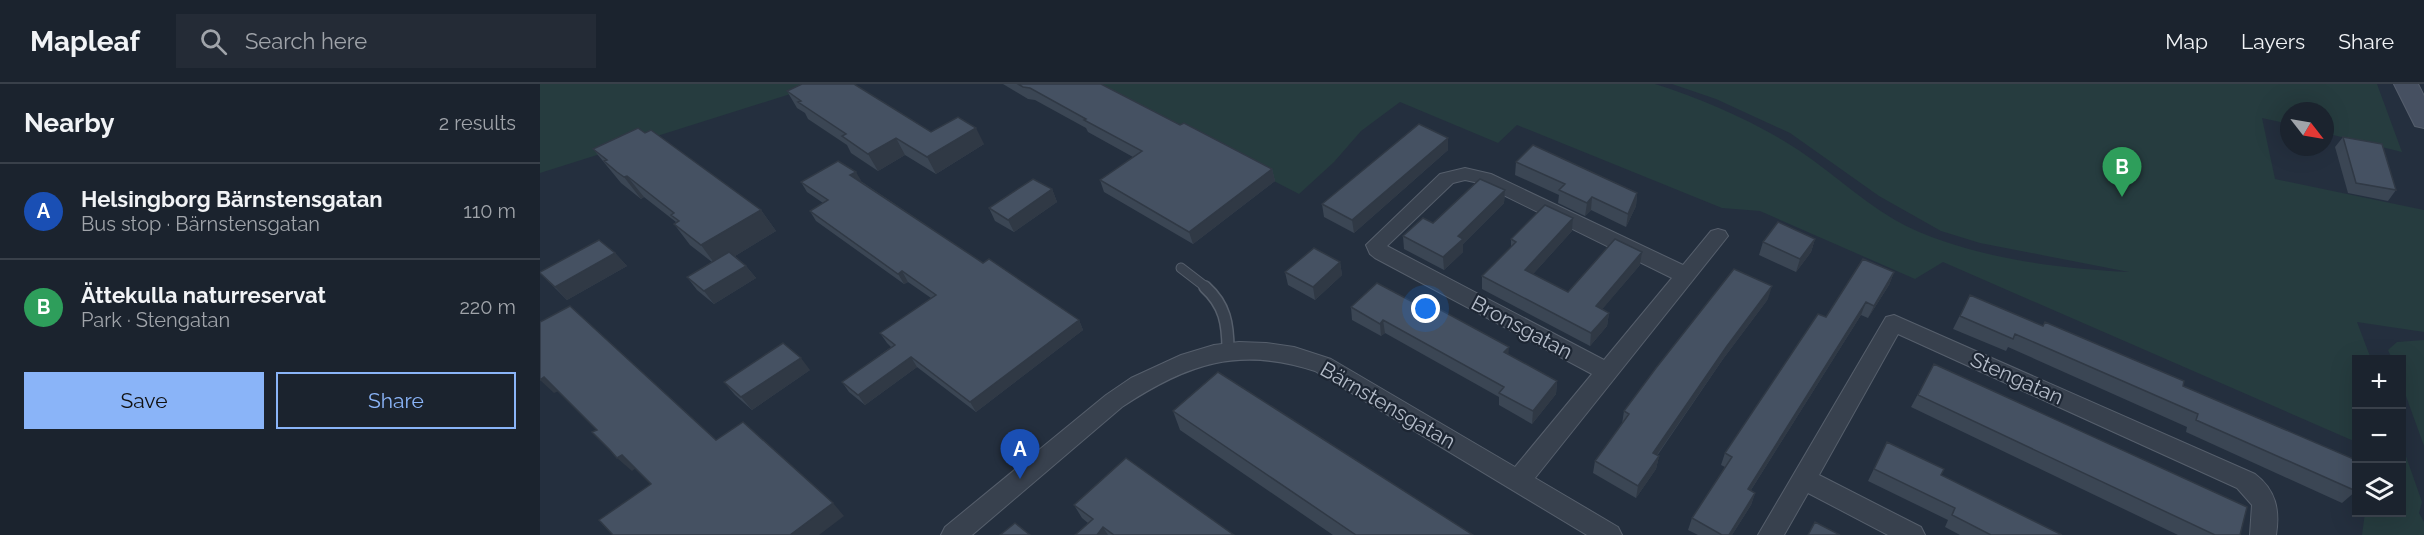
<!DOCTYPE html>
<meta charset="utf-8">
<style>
:root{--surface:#1b232e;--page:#242b36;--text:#f1f3f6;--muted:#a0a4aa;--line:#39404a;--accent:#8ab4f8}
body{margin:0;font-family:Raleway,sans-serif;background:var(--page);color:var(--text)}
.controls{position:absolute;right:18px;bottom:18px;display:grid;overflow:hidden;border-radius:0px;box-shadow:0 6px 24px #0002}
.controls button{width:54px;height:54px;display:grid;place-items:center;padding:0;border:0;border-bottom:2px solid var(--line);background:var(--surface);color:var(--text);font:30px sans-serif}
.compass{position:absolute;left:1740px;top:18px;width:54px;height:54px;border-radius:50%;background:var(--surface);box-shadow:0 6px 24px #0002;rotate:121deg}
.you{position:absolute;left:886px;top:225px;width:21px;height:21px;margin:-15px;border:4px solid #fff;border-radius:50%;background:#1a73e8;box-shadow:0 0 0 9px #1a73e833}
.badge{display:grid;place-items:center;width:39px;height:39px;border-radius:50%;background:var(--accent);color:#fff;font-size:20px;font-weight:700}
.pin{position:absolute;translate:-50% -50px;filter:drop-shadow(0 2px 3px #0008)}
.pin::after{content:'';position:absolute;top:32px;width:21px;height:18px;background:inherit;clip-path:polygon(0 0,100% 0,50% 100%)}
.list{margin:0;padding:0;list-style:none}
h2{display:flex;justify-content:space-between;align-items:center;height:78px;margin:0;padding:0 24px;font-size:26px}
h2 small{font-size:20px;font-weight:400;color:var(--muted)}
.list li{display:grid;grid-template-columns:39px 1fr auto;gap:18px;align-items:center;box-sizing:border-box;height:96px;padding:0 24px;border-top:2px solid var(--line)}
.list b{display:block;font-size:22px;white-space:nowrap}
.list p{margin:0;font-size:20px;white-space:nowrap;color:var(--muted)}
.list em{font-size:20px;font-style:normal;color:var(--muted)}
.actions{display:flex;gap:12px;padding:18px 24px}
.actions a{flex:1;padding:14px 0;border:2px solid var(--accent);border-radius:0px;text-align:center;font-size:21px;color:var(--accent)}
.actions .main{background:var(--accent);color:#111}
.icon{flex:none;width:33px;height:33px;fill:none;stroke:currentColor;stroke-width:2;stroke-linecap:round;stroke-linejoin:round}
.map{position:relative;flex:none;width:1884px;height:451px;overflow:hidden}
header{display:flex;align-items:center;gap:36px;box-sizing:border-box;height:84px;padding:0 30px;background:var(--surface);border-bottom:2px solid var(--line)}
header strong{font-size:28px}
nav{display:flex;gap:33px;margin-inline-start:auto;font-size:21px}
.search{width:420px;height:54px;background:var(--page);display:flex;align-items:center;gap:15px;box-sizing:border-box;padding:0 21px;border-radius:0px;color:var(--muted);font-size:22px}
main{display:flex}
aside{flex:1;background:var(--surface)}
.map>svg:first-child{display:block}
.green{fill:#263c3f}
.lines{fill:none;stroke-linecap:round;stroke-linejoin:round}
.lane-far1-casing{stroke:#565f6c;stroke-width:11}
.lane-casing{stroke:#565f6c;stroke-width:14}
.street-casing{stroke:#565f6c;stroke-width:2}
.secondary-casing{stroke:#565f6c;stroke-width:2}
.lane-far1{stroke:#38414e;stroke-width:9}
.lane{stroke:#38414e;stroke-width:11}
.street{fill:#38414e;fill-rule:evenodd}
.secondary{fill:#465061;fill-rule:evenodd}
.wall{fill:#3b4654}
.shaded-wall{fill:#303945}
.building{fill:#455162;stroke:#303945;stroke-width:1.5}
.labels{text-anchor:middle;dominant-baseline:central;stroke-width:4.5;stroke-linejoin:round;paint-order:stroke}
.street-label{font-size:21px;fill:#b4bcc9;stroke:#1d2633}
</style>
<header>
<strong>Mapleaf</strong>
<div class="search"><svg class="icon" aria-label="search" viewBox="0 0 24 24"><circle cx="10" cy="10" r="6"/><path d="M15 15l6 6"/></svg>Search here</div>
<nav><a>Map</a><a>Layers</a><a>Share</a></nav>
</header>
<main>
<aside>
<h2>Nearby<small>2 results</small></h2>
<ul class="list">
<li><span class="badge" style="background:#1a4fb4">A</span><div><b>Helsingborg Bärnstensgatan</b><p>Bus stop · Bärnstensgatan</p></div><em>110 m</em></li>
<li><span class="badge" style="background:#2e9e5b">B</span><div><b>Ättekulla naturreservat</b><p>Park · Stengatan</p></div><em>220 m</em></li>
</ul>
<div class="actions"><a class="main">Save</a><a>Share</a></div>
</aside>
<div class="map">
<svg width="1884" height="451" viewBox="0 0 1884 451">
<rect width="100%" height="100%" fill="#242f3e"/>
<path class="green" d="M0,0H282L0,89Z
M548,0H1115C1157,13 1206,34 1244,57C1283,80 1316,113 1355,136C1419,172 1516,185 1589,188L1440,159L1401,147L1339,112L1250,49L1176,15L1132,0H1837L1862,68L1785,49V27H1749V40L1722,34L1735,95L1884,126V248L1817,238L1831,275L1816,276V358L1403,178L1375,195L1220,127L1182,124L977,41L958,59L860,18L821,47L794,78L759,110Z
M1884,256V362L1862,301V276L1852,275L1848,266L1857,258Z
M1862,361L1882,418L1879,429L1884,438V451H1822L1825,429L1862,428Z"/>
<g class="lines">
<g class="lane-far1-casing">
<path id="lane-far1" d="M641,184L667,204"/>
</g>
<g class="lane-casing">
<path id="lane" d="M665,203C685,221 688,240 688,266"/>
</g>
<g class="street-casing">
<path id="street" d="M925,84L951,90L1143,181L1171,147L1178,145L1185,147L1188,152L995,394L1078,443L1082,451H1047L775,287C698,262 647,280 582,323L432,451H401L405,443L566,311L591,294L641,271L674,261L699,258L726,259L754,263L791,275L975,383L1052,290L835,174L830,170L826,161L900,90ZM925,96L939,99L1132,194L1064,276L847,162L913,99Z
M1354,231L1715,390C1736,406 1740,426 1736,451H1710L1712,421L1697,404L1358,250L1279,391L1381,443L1385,451H1348L1268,409L1244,451H1218L1346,233Z"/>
</g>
<g class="secondary-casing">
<path id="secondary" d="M1854,0H1878L1884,12V44L1875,42Z"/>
</g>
<use href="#lane-far1" class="lane-far1"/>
<use href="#lane" class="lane"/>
<use href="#street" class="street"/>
<use href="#secondary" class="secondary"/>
</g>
<path class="wall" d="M463,0H561L640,41L732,85L735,97L653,160L564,108L560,96L593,73L548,48L546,44L495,16L488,15Z
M247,7L391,48L444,60L396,90L365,71L338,87L311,69L307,61L268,35L265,29L257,24Z
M1803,53L1856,106L1848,117L1808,109L1795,63Z
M908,54V66L814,149L784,133L782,120Z
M53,65L221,126L236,147L195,172L206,182L216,194L174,220L157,206L147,193L172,178L150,161L134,140L136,138L104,113L101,115L81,99Z
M976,78L1097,109L1096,122L1086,143L1051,126L1045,132L1018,119L1019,111L975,91Z
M261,98H322L443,179L539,236L543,246L436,328L377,283L325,321L309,308L302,298L351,263L347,259L340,249L391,214L368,198L364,200L276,137L270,127L283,119L267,108Z
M512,105L517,118L474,148L455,137L449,124Z
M965,106L964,119L923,160V168L904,186L864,165L863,152Z
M1033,134L1032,147L993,190L1028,208L1100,181L1062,225L1069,229L1067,242L1050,262L942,205V192L971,163V155Z
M1275,155L1271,168L1256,188L1219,171L1223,158Z
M75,169L87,182L27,216L0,189Z
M800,178L802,191L775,216L748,201L745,188Z
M1354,188L1349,201L1328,234L1321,231L1211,406L1215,409L1211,421L1192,451H1158L1148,446L1152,434L1185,383L1181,381L1185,369L1286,233Z
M1430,211L1643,302L1816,407L1802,419L1646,348L1647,343L1468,263L1466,267L1413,245Z
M1228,215L1183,275L1117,372H1119L1116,385L1096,414L1053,389L1055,377L1082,340L1084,327Z
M811,223L969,271L1017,297L1016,310L992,340L959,321V313L845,249L841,252L812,236Z
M1394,280L1700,451H1638L1371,323Z
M270,286L212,326L195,311L184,298Z
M633,327L933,451H793L640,346Z
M1347,358L1401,391L1522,451H1420L1405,443L1408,436L1328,397Z
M534,421L694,451H535L548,439L542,434Z"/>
<path class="shaded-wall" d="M436,44L444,60L396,90L387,73Z
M356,54L365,71L338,87L328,70Z
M908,54V66L814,149L812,136Z
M732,85L735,97L653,160L649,148Z
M316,88L322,98L310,91Z
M87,92L104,113L101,115L84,93Z
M512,105L517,118L474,148L468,136Z
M965,106L964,119L923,160V168L904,186L903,173L918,152Z
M1097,109L1096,122L1086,143L1088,130Z
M1052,113L1051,126L1045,132L1047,119Z
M221,126L236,147L177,183L161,161Z
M1033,134L1032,147L985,199V186Z
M1275,155L1271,168L1256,188L1260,175Z
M1102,168L1100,181L1054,235L1056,222Z
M75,169L87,182L27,216L15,203Z
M800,178L802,191L775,216L773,203Z
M206,182L216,194L174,220L164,207Z
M362,187L368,198L364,200L358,190Z
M1354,188L1349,201L1328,234L1334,222Z
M1232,202L1228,215L1183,275L1110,381L1113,369L1187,262Z
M1326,218L1321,231L1204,417L1208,405Z
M1069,229L1067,242L1050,262L1051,249Z
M539,236L543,246L436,328L430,318Z
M843,236L845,249L841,252L840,240Z
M969,263L968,275L964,268Z
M371,273L377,283L325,321L318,311Z
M261,274L270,286L212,326L201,313Z
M4,293L19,307L14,309L0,296Z
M1017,297L1016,310L992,340L993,327Z
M82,371L96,384L92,387L77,374Z
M1119,372L1116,385L1096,414L1098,402Z
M1215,409L1211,421L1192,451H1189Z
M293,419L304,432L279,451H250Z
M563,443L568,451H557Z"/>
<path class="building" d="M262,0H314L391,48L418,33L436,44L387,73L356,54L328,70L302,52L306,50L258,18L261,17L247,7Z
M478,0H561L640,41L644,39L732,85L649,148L560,96L602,67L544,36L546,35L490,4L483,3Z
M879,40L908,54L812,136L782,120Z
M98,44L105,49L111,46L221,126L161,161L134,140L139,137L131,131L134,129L87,92L84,93L77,88L64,77L67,76L53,65Z
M1803,53L1842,60L1856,106L1816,99Z
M993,61L1097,109L1088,130L1052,113L1047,119L1019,106L1025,100L976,78Z
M298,77L316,88L310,91L443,179L449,175L539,236L430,318L371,273L318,311L302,298L355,261L340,249L396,211L362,187L358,190L270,127L288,116L261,98Z
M493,95L512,105L468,136L449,124Z
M940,95L965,106L918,152L923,155L903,173L863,152L883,134L893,139Z
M1005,121L1033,134L985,186L1028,208L1075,155L1102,168L1056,222L1069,229L1051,249L942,192L976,158L971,155Z
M1238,138L1275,155L1260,175L1223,158Z
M59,156L75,169L15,203L0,189V188Z
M774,164L800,178L773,203L745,188Z
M189,168L206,182L164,207L147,193Z
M1323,175L1354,188L1334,222L1326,218L1208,405L1215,409L1189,451H1182L1152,434L1192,373L1185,369L1278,230L1286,233Z
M1194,185L1232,202L1187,262L1113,369L1119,372L1098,402L1055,377L1089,330L1084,327L1116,284Z
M837,199L884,224L888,219L969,263L964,268L1017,297L993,327L959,309L964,303L843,236L840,240L811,223Z
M1430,211L1503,242L1505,238L1644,297L1643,302L1816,376V407L1656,336L1658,330L1475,250L1473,255L1420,232Z
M30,222L176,356L203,338L293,419L250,451H73L59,436L111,400L82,371L77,374L70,366L52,348L57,346L4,293L0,296V238Z
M243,259L261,274L201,313L184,298Z
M1394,280L1707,423L1700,451H1675L1378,311Z
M678,288L933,451H816L633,327Z
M1347,358L1404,385L1401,391L1522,451H1451L1412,431L1415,424L1334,385Z
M586,374L694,451H574L563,443L557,451H535L553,435L534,421Z
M1275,438L1300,451H1268Z
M475,439L490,451H460Z"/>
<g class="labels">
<g class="street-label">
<text transform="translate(982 243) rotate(28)">Bronsgatan</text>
<text transform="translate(1477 294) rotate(24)">Stengatan</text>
<text transform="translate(848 321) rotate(30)">Bärnstensgatan</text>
</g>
</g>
</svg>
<div class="controls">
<button>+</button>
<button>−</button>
<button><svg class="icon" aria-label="layers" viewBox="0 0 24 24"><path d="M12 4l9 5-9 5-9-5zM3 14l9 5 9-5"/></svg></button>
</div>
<svg class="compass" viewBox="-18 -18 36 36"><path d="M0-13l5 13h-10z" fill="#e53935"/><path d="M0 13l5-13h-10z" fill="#a0a4aa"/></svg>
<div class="you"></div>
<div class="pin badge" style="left:480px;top:395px;background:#1a4fb4">A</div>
<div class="pin badge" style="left:1582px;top:113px;background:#2e9e5b">B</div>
</div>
</main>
